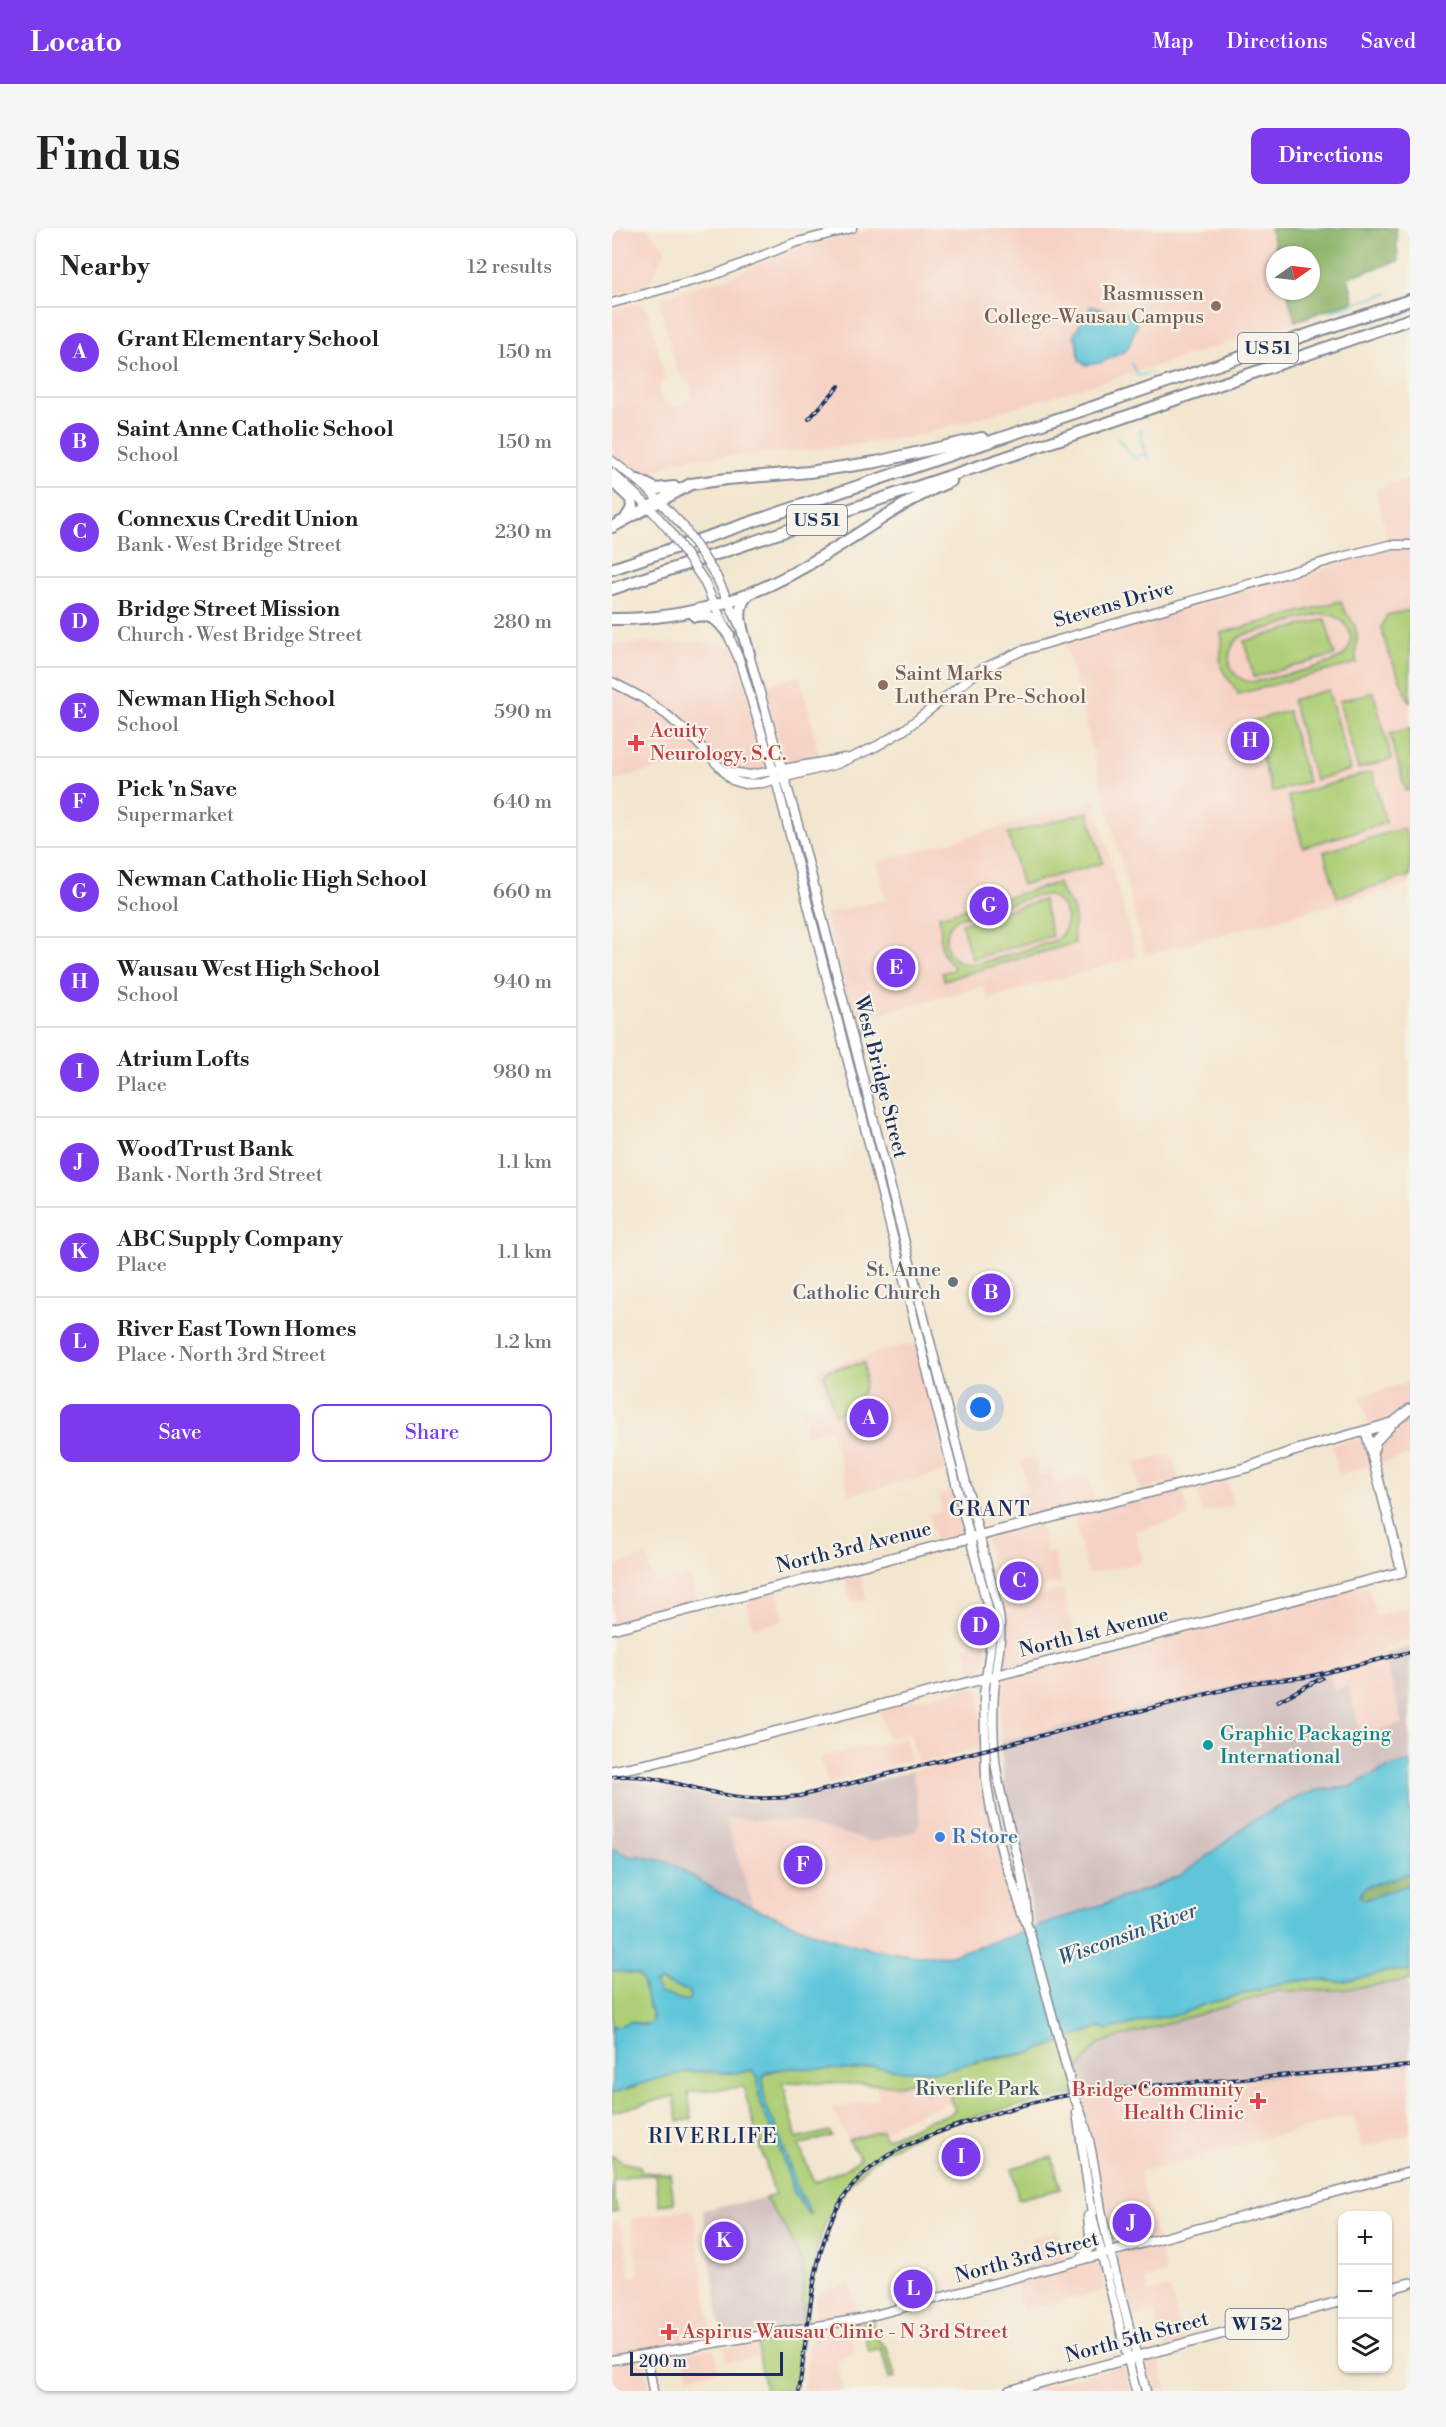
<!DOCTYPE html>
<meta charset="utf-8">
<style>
:root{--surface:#fff;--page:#f6f6f6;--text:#222;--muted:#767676;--line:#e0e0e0;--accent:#7c3aed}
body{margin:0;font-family:"Libre Bodoni",serif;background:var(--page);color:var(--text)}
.controls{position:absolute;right:18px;bottom:18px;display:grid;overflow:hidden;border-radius:12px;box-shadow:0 2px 4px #0004}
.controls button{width:54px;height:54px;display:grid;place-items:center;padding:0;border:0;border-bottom:2px solid var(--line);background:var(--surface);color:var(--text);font:30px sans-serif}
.compass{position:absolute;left:654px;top:18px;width:54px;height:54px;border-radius:50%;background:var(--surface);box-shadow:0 2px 4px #0004;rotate:76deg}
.scale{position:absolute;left:18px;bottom:15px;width:153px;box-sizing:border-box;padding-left:6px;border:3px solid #1b2f5e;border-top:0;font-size:16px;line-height:21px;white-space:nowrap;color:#1b2f5e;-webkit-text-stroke:4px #f7f3e8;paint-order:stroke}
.you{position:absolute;left:369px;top:1180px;width:21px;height:21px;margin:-15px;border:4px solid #fff;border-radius:50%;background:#1a73e8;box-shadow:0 0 0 9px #1a73e833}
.badge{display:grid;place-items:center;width:39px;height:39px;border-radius:50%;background:var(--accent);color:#fff;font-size:20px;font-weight:700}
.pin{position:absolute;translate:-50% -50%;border:3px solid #fff;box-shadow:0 2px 6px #0006}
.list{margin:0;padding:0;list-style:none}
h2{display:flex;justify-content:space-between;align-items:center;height:78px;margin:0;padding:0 24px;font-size:26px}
h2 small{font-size:20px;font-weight:400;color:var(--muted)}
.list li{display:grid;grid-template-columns:39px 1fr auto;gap:18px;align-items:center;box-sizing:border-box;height:90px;padding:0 24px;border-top:2px solid var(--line)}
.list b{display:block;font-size:22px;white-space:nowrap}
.list p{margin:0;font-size:20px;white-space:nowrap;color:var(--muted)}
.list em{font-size:20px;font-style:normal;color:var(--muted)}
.actions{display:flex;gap:12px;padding:18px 24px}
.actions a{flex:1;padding:14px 0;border:2px solid var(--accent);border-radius:12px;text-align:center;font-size:21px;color:var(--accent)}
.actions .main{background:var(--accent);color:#fff}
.icon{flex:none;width:33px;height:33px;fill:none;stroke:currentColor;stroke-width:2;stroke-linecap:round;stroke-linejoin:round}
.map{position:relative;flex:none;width:798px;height:2163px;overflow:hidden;border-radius:12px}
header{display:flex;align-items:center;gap:36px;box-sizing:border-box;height:84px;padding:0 30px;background:var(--accent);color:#fff}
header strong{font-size:28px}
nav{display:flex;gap:33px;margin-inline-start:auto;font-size:21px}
.intro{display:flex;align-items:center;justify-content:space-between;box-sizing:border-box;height:144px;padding:0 36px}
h1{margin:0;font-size:42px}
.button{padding:15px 27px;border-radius:12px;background:var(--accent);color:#fff;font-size:21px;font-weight:700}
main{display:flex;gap:36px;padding:0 36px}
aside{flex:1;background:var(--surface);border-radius:12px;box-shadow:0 2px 4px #0004}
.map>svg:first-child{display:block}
.built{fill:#f6d2c4}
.industrial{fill:#d1bfbe}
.green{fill:#aecf77;stroke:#647f6a;stroke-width:1.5;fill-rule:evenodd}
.forest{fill:#8ab268;stroke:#527063;stroke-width:1.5}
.water{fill:#5ec6da;stroke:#3c7a9c;stroke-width:1.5;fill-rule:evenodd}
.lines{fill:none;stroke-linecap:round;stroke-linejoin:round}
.stream{stroke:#5ec6da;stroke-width:1.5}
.secondary-casing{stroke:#878a96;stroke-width:11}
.primary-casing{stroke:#878a96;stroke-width:12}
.highway-casing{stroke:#878a96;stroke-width:14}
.secondary{stroke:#fff;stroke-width:8}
.primary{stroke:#fff;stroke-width:9}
.highway{stroke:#fff;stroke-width:10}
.rail-casing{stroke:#1b2f5e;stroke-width:4}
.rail{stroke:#f7f3e8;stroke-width:1.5;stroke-dasharray:4.5;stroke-linecap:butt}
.secondary-bridge-casing{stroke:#878a96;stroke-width:11;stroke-linecap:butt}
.secondary-bridge{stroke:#fff;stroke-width:8}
.education-dot{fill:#8d6e63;stroke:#f7f3e8;stroke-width:2}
.health-dot{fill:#e0444e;stroke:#f7f3e8;stroke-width:2}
.worship-dot{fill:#6b7280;stroke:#f7f3e8;stroke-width:2}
.culture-dot{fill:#0f9aa8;stroke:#f7f3e8;stroke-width:2}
.shop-dot{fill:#3f7fe0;stroke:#f7f3e8;stroke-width:2}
.labels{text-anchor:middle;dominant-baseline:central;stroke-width:4.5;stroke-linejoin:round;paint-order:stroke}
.shield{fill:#f7f3e8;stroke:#5d6a87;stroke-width:1.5}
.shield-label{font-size:18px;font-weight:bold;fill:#1b2f5e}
.education-label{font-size:20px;fill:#785e54;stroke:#f7f3e8;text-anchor:end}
.street-label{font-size:20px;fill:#1b2f5e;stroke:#f7f3e8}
.health-label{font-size:20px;fill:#be3a42;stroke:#f7f3e8;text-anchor:start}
.worship-label{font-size:20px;fill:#5b616d;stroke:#f7f3e8;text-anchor:end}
.culture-label{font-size:20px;fill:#0d838f;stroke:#f7f3e8;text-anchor:start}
.shop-label{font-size:20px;fill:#366cbe;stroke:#f7f3e8;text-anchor:start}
.park-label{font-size:20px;fill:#405764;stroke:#f7f3e8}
.neighbourhood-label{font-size:21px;letter-spacing:1.5px;fill:#1b2f5e;stroke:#f7f3e8}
.water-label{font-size:21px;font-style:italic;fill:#2c557d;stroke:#f7f3e8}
</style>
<header>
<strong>Locato</strong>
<nav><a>Map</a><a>Directions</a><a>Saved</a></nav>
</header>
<div class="intro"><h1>Find us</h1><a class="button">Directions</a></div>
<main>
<aside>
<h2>Nearby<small>12 results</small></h2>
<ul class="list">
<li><span class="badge">A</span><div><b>Grant Elementary School</b><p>School</p></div><em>150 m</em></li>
<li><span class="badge">B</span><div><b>Saint Anne Catholic School</b><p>School</p></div><em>150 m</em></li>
<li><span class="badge">C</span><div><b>Connexus Credit Union</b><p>Bank · West Bridge Street</p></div><em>230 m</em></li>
<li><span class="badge">D</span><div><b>Bridge Street Mission</b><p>Church · West Bridge Street</p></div><em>280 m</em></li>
<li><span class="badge">E</span><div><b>Newman High School</b><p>School</p></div><em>590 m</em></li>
<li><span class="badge">F</span><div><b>Pick 'n Save</b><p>Supermarket</p></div><em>640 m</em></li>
<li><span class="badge">G</span><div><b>Newman Catholic High School</b><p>School</p></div><em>660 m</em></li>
<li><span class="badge">H</span><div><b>Wausau West High School</b><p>School</p></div><em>940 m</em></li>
<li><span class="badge">I</span><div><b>Atrium Lofts</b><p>Place</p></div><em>980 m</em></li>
<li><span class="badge">J</span><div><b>WoodTrust Bank</b><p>Bank · North 3rd Street</p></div><em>1.1 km</em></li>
<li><span class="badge">K</span><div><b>ABC Supply Company</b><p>Place</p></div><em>1.1 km</em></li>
<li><span class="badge">L</span><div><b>River East Town Homes</b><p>Place · North 3rd Street</p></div><em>1.2 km</em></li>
</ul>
<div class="actions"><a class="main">Save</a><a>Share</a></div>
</aside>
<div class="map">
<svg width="798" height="2163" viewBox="0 0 798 2163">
<rect width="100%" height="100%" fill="#f7f3e8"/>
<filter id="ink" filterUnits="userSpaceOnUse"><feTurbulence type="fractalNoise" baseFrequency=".0167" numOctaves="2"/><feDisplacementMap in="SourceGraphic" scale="12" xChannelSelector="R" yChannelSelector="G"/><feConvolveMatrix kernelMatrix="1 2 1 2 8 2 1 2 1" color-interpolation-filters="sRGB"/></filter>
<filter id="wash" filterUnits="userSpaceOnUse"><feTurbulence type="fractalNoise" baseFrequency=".008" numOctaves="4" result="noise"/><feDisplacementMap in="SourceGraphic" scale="24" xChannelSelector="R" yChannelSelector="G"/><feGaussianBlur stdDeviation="1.35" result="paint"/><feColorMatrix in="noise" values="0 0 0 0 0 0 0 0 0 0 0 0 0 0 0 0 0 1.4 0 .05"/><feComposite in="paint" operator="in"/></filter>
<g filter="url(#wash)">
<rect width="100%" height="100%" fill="#f3e6cf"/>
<path class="built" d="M0,0H34L54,22L35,59L0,68Z
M266,0H658L665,27H663V63H675L683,93L544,138L301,209L202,222L78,230L62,234L31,250L0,228V82L27,75L36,81L53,150L47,158V167L54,177L68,179L78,171L79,162L77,154L65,143L48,77L51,69L117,49L189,19Z
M796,251L798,259V317H777L763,261Z
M777,322H798V656L533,727L453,414Z
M85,414L123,420L161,542L146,546L112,542L95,525L73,534L1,552L0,416Z
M188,448L207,525L204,530L179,534L172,528L151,458Z
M483,573L524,729L376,771L372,758L240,793L213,686L274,671L265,634Z
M300,1116L305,1119L336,1241L332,1244L237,1267L219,1201L195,1206L188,1179L212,1173L205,1146L207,1140Z
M798,1154L797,1174L775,1191L758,1196L748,1168Z
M798,1191V1227L766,1236L768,1220L775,1207Z
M744,1211L752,1213L759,1238L727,1247L720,1216Z
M560,1227L567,1252L528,1262L522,1235Z
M422,1229L427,1247L440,1244L443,1255L476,1247L482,1273L411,1291L404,1266L416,1263L409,1233Z
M613,1248L621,1277L590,1285L583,1256Z
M570,1260L578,1289L523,1303L531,1334L476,1346L462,1289Z
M343,1263L349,1303L345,1307L324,1313L317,1287L330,1283L326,1267Z
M428,1296L435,1325L442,1324L449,1355L390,1369L386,1365L374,1311Z
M35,1328L42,1355L78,1348L85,1374L0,1396V1367L4,1366L0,1351V1337Z
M247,1343L255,1372L239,1375L232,1346Z
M756,1357L764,1388L795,1379L798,1392V1412L770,1420L790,1496L749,1506L737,1459L722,1462L717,1442L691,1448L631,1456L388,1513L389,1459L394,1450Z
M451,1361L467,1422L390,1441L393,1402L392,1378Z
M165,1363L172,1392L141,1400L135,1374L137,1370Z
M376,1413L371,1444L361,1448L353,1419Z
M356,1459L364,1460L368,1464L370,1519L306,1536L298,1505L275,1510L267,1481Z
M293,1510L297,1528L295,1533L216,1556L208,1529Z
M372,1526L374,1550L409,1682L411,1704L338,1727L305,1728L258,1721L206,1706L142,1680L113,1590L187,1594L254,1613L309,1593L300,1543Z
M798,1838V1907L750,1920L741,1887L527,1944L554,2046L533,2051L536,2065L558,2060L572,2116L552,2121L543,2083L515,2090L466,1866Z
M307,1850L333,1857L341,1875L337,1877L335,1875L281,1896L282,1899L271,1906L269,1903L236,1912L220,1881L268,1870L264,1857H287Z
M76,1981L81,1983L101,2111L0,2130V1993L6,1995L10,2000L19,2049L27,2048L19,1991Z
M447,2002L455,2032L425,2039L422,2033L424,2032L418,2010Z
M484,2034L488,2036L494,2062L410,2083L402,2054Z
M238,2056L246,2088L201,2097L206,2063Z
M236,2097L243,2126L224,2131L232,2163H191L200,2103Z
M142,2114L145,2129L114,2134L113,2119Z
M102,2120L107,2143L76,2148L72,2125Z
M545,2123L555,2163H534L525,2128Z
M30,2132L32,2133L37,2163H0V2136Z
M511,2137L520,2163H416L417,2162Z"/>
<path class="industrial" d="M798,1419V1533L770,1542L738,1559L727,1561L544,1658L423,1701L416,1658L393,1570L388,1513L631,1456L691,1448L717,1442L722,1462L737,1458L749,1506L790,1496L772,1426Z
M300,1543L309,1593L303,1603L261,1614L187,1594L113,1590L142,1680L108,1665L58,1635L29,1628L19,1629L0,1621V1552H18L119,1572L157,1574L213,1566Z
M796,1753L798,1761V1838L466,1866L460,1845L469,1840L480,1823L489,1815L666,1763L721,1762Z
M153,1970L175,2002L190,2037L191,2099L110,2110L91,1982Z"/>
<path class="green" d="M729,373C731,386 741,389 744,402C748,414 741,423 745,435L626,466C622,455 612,449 609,438C606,425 613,418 609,405ZM709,386C734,384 751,415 728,430C714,439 660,450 641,454C614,452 609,421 631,407Z
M798,382V475L776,423L769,400L775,387Z
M713,391L723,427L642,449L632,413Z
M716,462L738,542L703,552L680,472Z
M761,464L780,531L746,541L727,473Z
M676,483L696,554L660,564L640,493Z
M798,500V562L794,563L778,506Z
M760,544L774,595L691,619L676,568Z
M476,584L491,635L410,657L396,606Z
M792,600L798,621V648L725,669L712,624Z
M446,655C449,669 460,672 462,685C464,697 459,703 463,715L332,752L330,745L341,742L342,739C320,719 333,711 327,688ZM435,667C456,675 462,697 444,712C430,717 368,737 356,736C345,735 335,726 334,715C333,705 338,696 346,690L424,668Z
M431,672L440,708L360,731L349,695Z
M252,1135C257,1160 249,1178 223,1186L212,1147L216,1142Z
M798,1741V1752L728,1762L666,1763L489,1815C476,1823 474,1839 460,1845L466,1866C439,1870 412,1877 385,1883C310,1900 244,1922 212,2000C200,2030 198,2066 194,2098L191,2099V2039L175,2002L154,1972L153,1970L163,1967L131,1859L76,1864L80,1891L66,1893L62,1868L0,1884V1866C26,1857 51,1847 78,1844C99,1842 120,1848 140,1842L146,1850L148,1876L165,1913L183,1967L199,1986L187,1965L166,1904L153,1875L151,1849C164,1833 236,1844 260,1839L356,1836L403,1828L422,1824L488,1799L495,1801L544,1790L569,1786L590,1777L677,1754L703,1751L728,1754L782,1742ZM307,1851L313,1865L333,1858L343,1882L337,1887L319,1891L274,1911L270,1903L236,1912L249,1930L231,1942L202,1954L187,1917L220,1908L217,1903L185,1911L171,1854L287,1857Z
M0,1742L25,1746C35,1756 40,1778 41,1792L37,1796L17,1794L7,1798H0Z
M48,1753L77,1763L78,1770L74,1773L47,1765L43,1755Z
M0,1928L13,1935L28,1938L29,1944L58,1946L62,1975L48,1977L43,1947L15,1948V1950L0,1953L5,1983L0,1984Z
M440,1929L449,1961L406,1971L400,1940Z
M260,2091L265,2111L275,2120L283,2149L277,2151L269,2121L257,2124L249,2094Z
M191,2105L182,2163H153L145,2113Z"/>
<path class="forest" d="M658,0H784L786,33L736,49L742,73L683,93L675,63H699V27H665Z
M798,1645V1656L752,1672L747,1668L754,1659Z"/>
<path class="water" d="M481,78L501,87L520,83L525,97L515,122L488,135L474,137L467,132L466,118L462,107L478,79Z
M798,1533V1645L754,1659L747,1668L753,1672L798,1656V1741L795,1744L782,1742L728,1754L703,1751L677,1754L590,1777L569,1786L544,1790L495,1802L488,1799L422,1824L369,1832L330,1843H293L260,1839L245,1842L180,1840L156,1843L151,1849L153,1875L166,1904L187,1965L196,1979L197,1987L183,1967L165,1913L148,1876L146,1850L140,1842C120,1848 99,1842 78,1844C51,1847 26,1857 0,1866V1798H7L17,1794L34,1797L41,1792L29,1750L25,1746L0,1742V1621L19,1629L29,1628L58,1635L108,1665L206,1706L258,1721L305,1728L338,1727L411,1704L544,1658L568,1647L592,1631L638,1594L688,1568L706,1562L738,1559L770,1542ZM48,1753L77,1763L78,1770L74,1773L47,1765L43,1755Z"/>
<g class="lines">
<path class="stream" d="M719,83L777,65
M520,136L526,148L539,144
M529,201C527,209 533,224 537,232
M505,209L521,230L525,231L530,226H534"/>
</g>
</g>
<g filter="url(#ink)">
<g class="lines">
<g class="secondary-casing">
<path id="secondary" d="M0,75L102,47L182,15L240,0
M0,233L34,259L71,298
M0,245L37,279L58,303
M104,348L127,396
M92,353L127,431L164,552L378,1388L379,1414L372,1466L374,1550L379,1582L391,1628L417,1702
M136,423L191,614L386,1381C392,1407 385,1428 383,1454C380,1479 381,1507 383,1532C389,1586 413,1636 415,1690
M0,454L29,469L55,487L80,509L120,552L133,556L150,555L225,536L265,518L292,502L368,442L409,423L730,329L777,317H798
M113,543L138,547L233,530
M463,1871C481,1909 483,1952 491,1992C503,2049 519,2106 534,2163
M465,1885L481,1992L524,2163
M469,2031L479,2019L476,1988
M35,2127L41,2163
M0,2132L248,2091L798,1944"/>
</g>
<g class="primary-casing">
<path id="primary" d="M760,1226L764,1213L778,1198
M0,1401L637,1239L678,1224L770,1198L782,1194L798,1181
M0,1543L41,1535L790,1344L754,1203
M776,2061L798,2055
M397,2163L730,2073"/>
</g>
<g class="highway-casing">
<path id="highway" d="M26,252L44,261L62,259
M0,253L19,271L20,280L14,290
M0,299L79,256L115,251L197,244L264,234L370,210
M0,341L798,72
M0,361L466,205L798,91
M136,367C120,381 133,409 137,426
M83,388C100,385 108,394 117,407
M0,391C78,392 146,369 212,327C254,302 293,272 339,253"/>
</g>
<use href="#secondary" class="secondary"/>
<use href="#primary" class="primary"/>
<use href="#highway" class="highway"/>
<g class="rail-casing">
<path id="rail" d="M197,191L227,158
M666,1473L710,1450
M0,1549C39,1544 77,1561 114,1567C139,1572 163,1571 188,1568L639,1455L695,1449L798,1424
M187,2163C195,2110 200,2022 227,1977C254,1930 304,1911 353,1895C383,1885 414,1875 445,1869C502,1859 559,1856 617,1852C677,1847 738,1842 798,1838"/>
</g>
<use href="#rail" class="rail"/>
<g class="secondary-bridge-casing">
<path id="secondary-bridge" d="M71,298L104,348
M58,303L92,353
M417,1702L463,1871"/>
</g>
<use href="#secondary-bridge" class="secondary-bridge"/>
</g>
</g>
<g class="education-dot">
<circle cx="604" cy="78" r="6"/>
<circle cx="271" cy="457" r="6"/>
</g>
<g class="health-dot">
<path d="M21 506h6v6h6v6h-6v6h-6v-6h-6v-6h6z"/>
<path d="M643 1864h6v6h6v6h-6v6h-6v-6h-6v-6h6z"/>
<path d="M54 2095h6v6h6v6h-6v6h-6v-6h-6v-6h6z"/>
</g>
<circle class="worship-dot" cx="341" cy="1054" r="6"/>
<circle class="culture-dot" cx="596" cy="1517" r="6"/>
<circle class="shop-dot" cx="328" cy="1609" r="6"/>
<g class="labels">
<g class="shield">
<rect x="626" y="105" width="60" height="30" rx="4.5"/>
<rect x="175" y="277" width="60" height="30" rx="4.5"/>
<rect x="613.5" y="2081" width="63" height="30" rx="4.5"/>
</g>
<g class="shield-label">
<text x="656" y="120">US 51</text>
<text x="205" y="292">US 51</text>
<text x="645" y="2096">WI 52</text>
</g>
<g class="education-label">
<text x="592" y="66">Rasmussen<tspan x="592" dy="23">College-Wausau Campus</tspan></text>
<text x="283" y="446" text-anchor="start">Saint Marks<tspan x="283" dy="23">Lutheran Pre-School</tspan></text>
</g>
<g class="street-label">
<text transform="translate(502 377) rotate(-16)">Stevens Drive</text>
<text transform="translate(268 849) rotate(76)">West Bridge Street</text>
<text transform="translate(242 1320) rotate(-14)">North 3rd Avenue</text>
<text transform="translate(482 1405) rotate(-14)">North 1st Avenue</text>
<text transform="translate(415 2030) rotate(-15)">North 3rd Street</text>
<text transform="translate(525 2110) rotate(-15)">North 5th Street</text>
</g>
<g class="health-label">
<text x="38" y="503">Acuity<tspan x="38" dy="23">Neurology, S.C.</tspan></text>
<text x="632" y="1862" text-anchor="end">Bridge Community<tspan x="632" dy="23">Health Clinic</tspan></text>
<text x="70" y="2104">Aspirus Wausau Clinic - N 3rd Street</text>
</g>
<g class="worship-label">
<text x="329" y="1042">St. Anne<tspan x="329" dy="23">Catholic Church</tspan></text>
</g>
<g class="culture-label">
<text x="608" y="1506">Graphic Packaging<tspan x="608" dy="23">International</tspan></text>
</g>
<g class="shop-label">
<text x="340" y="1609">R Store</text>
</g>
<g class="park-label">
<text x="365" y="1861">Riverlife Park</text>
</g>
<g class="neighbourhood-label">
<text x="378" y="1282">GRANT</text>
<text x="101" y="1909">RIVERLIFE</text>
</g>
<g class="water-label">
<text transform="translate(516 1707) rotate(-20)">Wisconsin River</text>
</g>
</g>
</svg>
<div class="controls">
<button>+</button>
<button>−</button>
<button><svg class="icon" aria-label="layers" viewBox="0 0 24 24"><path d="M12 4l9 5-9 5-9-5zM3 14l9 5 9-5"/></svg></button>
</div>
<svg class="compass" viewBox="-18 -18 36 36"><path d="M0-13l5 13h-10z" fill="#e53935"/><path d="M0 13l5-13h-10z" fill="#767676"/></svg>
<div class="scale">200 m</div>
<div class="you"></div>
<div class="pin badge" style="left:257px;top:1190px">A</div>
<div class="pin badge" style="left:379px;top:1065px">B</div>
<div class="pin badge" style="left:407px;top:1353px">C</div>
<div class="pin badge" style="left:368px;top:1398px">D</div>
<div class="pin badge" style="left:284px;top:740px">E</div>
<div class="pin badge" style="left:191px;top:1637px">F</div>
<div class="pin badge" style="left:377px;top:678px">G</div>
<div class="pin badge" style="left:638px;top:513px">H</div>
<div class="pin badge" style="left:349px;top:1929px">I</div>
<div class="pin badge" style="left:520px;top:1995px">J</div>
<div class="pin badge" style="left:112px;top:2013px">K</div>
<div class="pin badge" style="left:301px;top:2061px">L</div>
</div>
</main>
